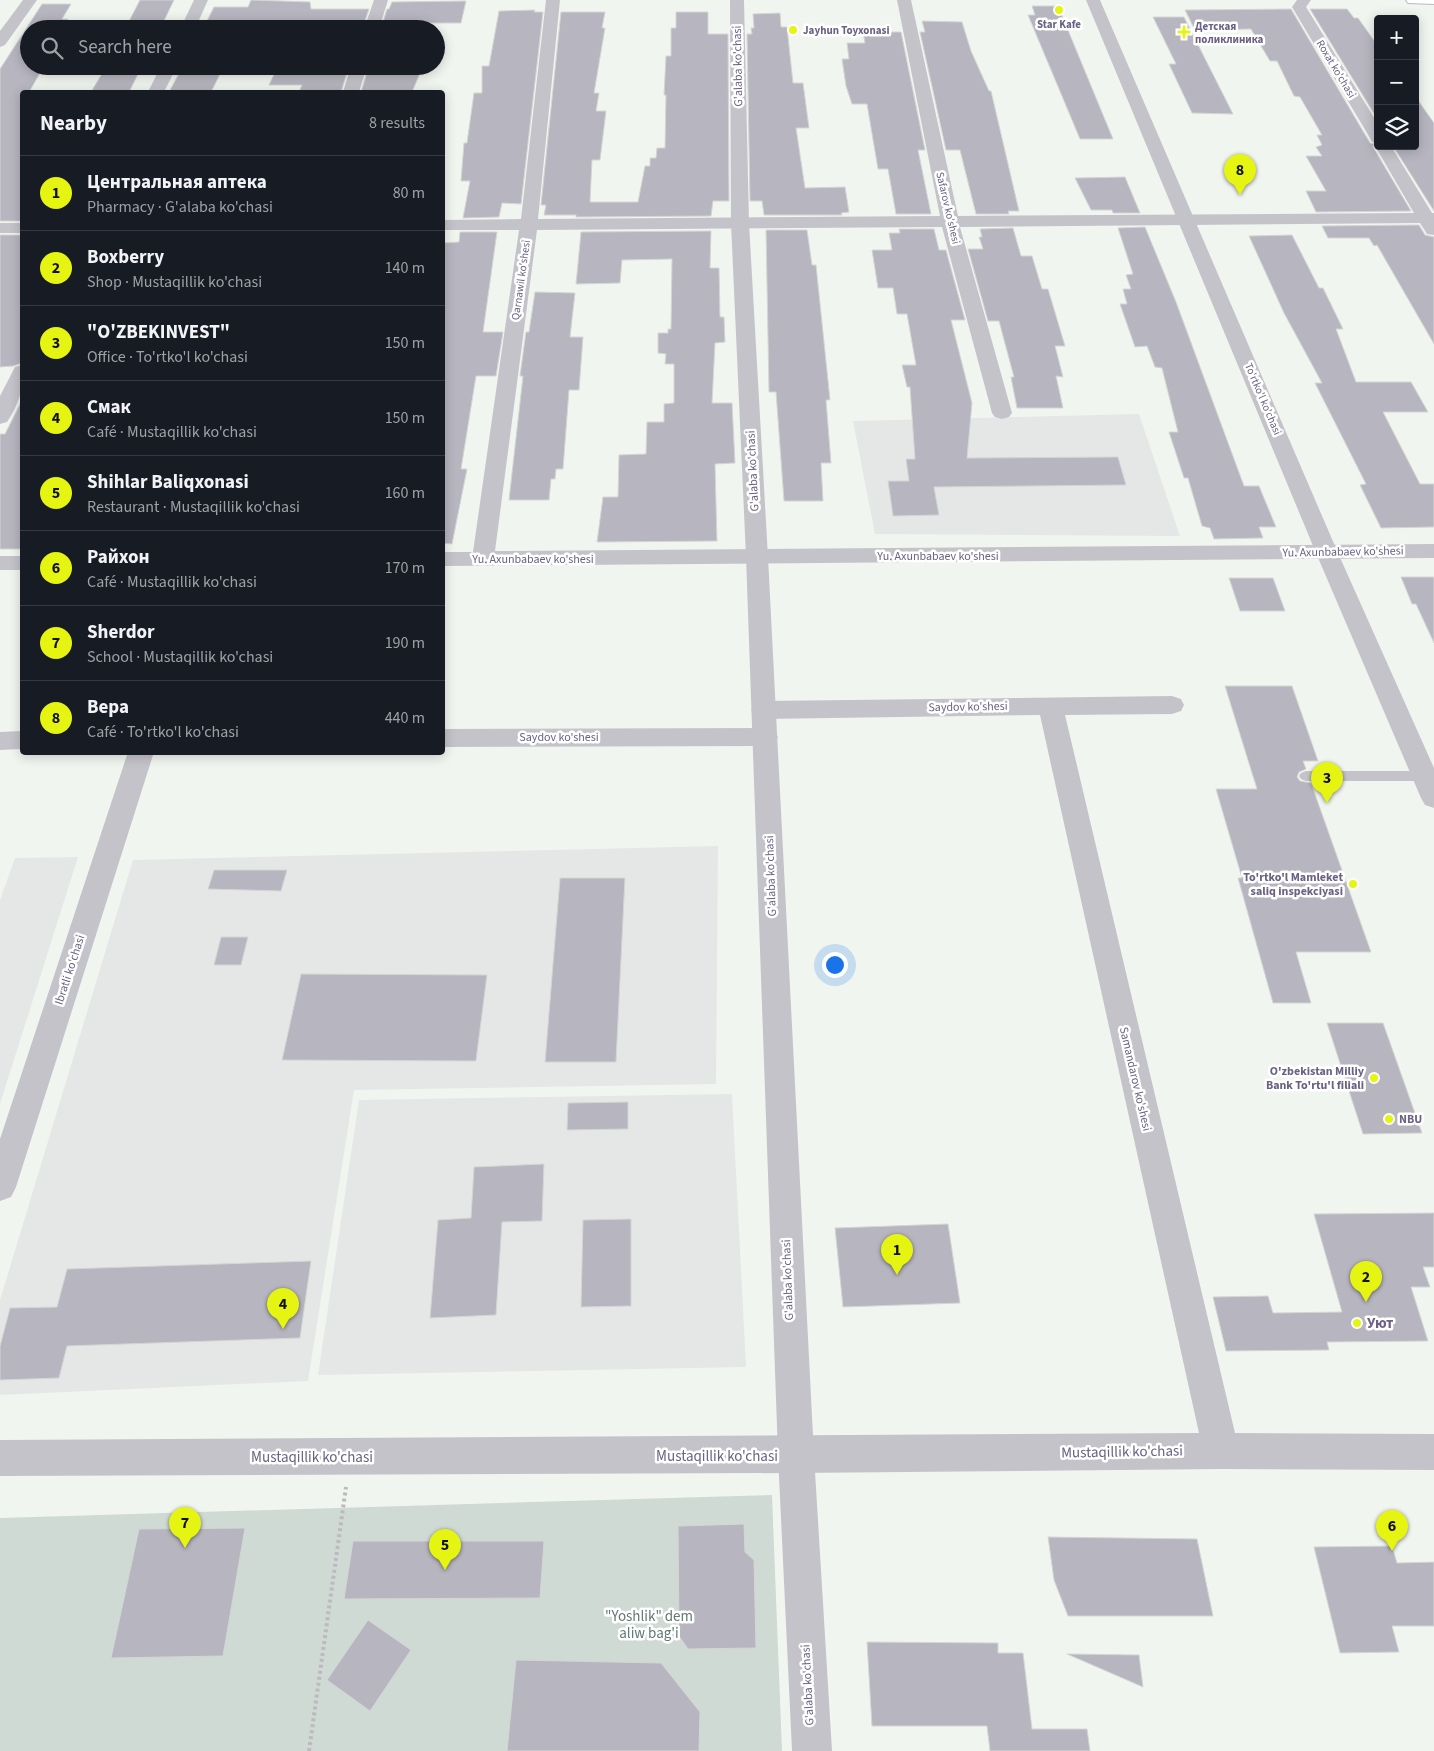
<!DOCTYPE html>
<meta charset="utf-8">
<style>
:root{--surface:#171b24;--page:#20242c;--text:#f1f3f6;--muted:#9ea1a6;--line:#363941;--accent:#e6f411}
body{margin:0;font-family:"Source Sans 3",sans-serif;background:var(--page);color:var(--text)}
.controls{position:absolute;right:15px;top:15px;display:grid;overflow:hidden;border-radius:5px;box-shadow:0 2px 12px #0003}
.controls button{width:45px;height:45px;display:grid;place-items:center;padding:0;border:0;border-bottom:1px solid var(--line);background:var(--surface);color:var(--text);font:25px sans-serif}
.you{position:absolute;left:834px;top:964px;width:18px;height:18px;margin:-12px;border:4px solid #fff;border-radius:50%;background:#1a73e8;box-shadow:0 0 0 8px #1a73e833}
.badge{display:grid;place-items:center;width:32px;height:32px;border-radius:50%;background:var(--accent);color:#111;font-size:16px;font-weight:700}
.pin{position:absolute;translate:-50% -41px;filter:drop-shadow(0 1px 2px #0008)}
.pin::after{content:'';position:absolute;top:26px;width:18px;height:15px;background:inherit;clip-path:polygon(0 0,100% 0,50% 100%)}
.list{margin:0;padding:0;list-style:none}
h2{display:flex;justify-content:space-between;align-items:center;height:65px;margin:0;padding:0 20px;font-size:21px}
h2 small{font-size:16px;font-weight:400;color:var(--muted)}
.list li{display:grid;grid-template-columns:32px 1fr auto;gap:15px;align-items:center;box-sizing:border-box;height:75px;padding:0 20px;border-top:1px solid var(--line)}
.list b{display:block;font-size:19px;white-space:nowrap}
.list p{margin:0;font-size:16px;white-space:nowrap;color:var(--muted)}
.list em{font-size:16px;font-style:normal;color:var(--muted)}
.icon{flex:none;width:28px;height:28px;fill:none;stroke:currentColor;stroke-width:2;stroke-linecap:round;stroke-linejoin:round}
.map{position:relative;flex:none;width:1434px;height:1751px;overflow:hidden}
.search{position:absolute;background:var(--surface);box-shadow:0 2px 12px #0003;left:20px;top:20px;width:425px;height:55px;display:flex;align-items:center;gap:12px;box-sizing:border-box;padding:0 18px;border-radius:28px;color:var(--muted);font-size:19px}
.panel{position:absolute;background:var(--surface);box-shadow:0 2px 12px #0003;left:20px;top:90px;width:425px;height:665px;border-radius:5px}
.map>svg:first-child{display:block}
.built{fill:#e5e7e6}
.green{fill:#cfdad4}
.building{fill:#b7b6c0;stroke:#d4d6d3}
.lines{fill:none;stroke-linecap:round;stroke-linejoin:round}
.secondary-casing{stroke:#bab8c1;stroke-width:2}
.path{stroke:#bcbabf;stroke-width:4;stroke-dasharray:3 3;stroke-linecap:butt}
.service{fill:#c5c3ca;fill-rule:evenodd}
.minor{fill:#c5c3ca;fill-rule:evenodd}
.tertiary{fill:#c5c3ca;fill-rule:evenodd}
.secondary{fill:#fff;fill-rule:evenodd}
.poi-dot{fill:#e6f411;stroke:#fff;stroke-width:2}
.labels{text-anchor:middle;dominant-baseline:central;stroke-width:5;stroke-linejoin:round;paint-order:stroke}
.far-poi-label{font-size:11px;font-weight:bold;fill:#6a6184;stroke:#fff;text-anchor:start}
.far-street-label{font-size:11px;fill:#6a6184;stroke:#fff}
.street-label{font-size:12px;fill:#6a6184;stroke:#fff}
.poi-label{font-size:12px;font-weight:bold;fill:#6a6184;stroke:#fff;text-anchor:end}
.near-poi-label{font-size:15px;font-weight:bold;fill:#6a6184;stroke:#fff;text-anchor:start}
.near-street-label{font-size:15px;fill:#6a6184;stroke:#fff}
.near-park-label{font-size:15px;fill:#607b71;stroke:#fff}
</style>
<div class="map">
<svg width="1434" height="1751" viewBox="0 0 1434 1751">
<rect width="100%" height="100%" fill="#f1f5f0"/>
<path class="built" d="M1139,414L1180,536L875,534L853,421Z
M718,846L716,1084L354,1090L308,1381L0,1395V1300L133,860Z
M78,857L0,1104V900L15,858Z
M732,1094L746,1367L318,1375L359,1100Z"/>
<path class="green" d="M772,1495L782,1751H0V1518Z"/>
<path class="building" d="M140,0H174L160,29H125Z
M251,0L310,2L311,9H369L362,29H260V21L249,23L248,29H203L214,7H248Z
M466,1L461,23H425L424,29H381L387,9H389L392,2Z
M42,4H71L62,19H68L62,29H29V66H44L29,92H22V221H0V69Z
M1032,6H1058L1113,139H1080L1028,15H1035Z
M1291,9L1370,143L1374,144L1373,147L1411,211L1316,212L1306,191H1326L1306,156H1322L1316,147L1322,145L1317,135H1322L1300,97L1294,96L1277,61H1270L1251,29L1195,30L1185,10Z
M1310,9H1347L1354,18H1358L1375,42H1378V120Z
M535,10L534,12H543L521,204L502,203L499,217L463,218L470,181H461L464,143H467L474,93H482V66H489L499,11Z
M561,12H605L602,28H605L594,93H599L596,111H606L600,160H592L590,202H638L645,166H650V158H656L657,148H665L666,95H664L666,56H671V28H676V12H708V34H728L729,201H713L711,216L576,217V215H544L546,205H541Z
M780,13L781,27H787L793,83H803L809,128H796L805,188L845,187L849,212L841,213L842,215H764L762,201H750L747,34H752L751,28H754L753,14Z
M1153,17H1184L1233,114L1192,113L1169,64H1176Z
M922,21L962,22L971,51L989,91H991L1019,211H1008L1009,214H976L960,150H946L920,32H925Z
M863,32H901L925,150H918L931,214H896L888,169H878L867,104H852L846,86L842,59H849L847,43H865Z
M112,66H142L129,92H91L103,72H108Z
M183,66H224L211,92H169Z
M278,66H349L341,92H299L302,85H269Z
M369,66H423L412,92H361Z
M1415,96L1434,123V211L1393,146H1415Z
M1125,177L1140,213H1113L1112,210H1091L1075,178Z
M1419,225L1425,235L1434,237V344L1377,245L1374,246L1369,238H1328L1322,226Z
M1145,227L1176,302L1244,486H1259L1276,527H1259L1263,538L1214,539L1210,528L1202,526L1188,478H1184L1169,432H1178L1162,368L1155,367L1147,346L1135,347L1120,304H1127L1123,289H1131L1126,275L1133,274L1118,228Z
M1013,228L1021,256H1032L1042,289H1048L1065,346H1055L1063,377L1056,376L1063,408H1017L1011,377H1014L999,321H988L968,249H983L979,237H982L980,229Z
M899,229H934L939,250H946L965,320H951L972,403L967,458L1118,457L1126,485L934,487L939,515L893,516L888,481H909L906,459H915L910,387H907L902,365H916L907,314H897L893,288H878L872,250H892L889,233H900Z
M766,230H807L812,265H816L830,400H826L831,463H821L823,501H784L776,392H769Z
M711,231L710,268H719L720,317H724L725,342L715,343L712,403H732L735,463L715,464L717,541L597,542L603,497H618L619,455L646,454L647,422H664V404L674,403V364H665L666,354L658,353V333H668V329H671L672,259L622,260L620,283L576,284L581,232Z
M460,232H497L483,332H503L496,376H476L461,469H467L452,544L442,543V243L459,242Z
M0,235H22V363L13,366L0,367Z
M1292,235L1319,288H1323L1343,329H1336L1356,382H1411L1428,412H1383L1420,484H1434V527L1381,528L1360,485L1366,484L1315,383H1322L1284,313L1249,236Z
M535,292L575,293L570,337H583L579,390H569L563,469H556L555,479H551L549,500H509L523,376H520L526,332H529Z
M22,400V549H0V434H5Z
M1401,577H1434V643L1416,604H1412Z
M1229,578H1273L1285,611H1240Z
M1225,686H1292L1318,761H1303L1306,769L1299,772L1297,777L1300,781L1311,783L1371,952H1296L1311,1003H1273L1238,878H1242L1216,789H1257Z
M214,870H287L281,891L208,889Z
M560,878H625L616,1062H545Z
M221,937H248L241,965H214Z
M301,974L487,975L476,1061L282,1060Z
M1327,1023H1383L1422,1133L1363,1134Z
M628,1102V1129L567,1130L568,1103Z
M544,1164L542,1221L502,1222L496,1315L430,1318L438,1220L471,1218L474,1167Z
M1434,1213V1267H1423L1430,1287H1411L1428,1341L1327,1342L1329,1350L1226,1351L1213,1297L1268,1296L1273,1313L1342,1312L1314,1214Z
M631,1219V1306L581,1307L583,1220Z
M948,1224L960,1303L843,1307L835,1228Z
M311,1261L300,1338L67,1346L59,1378L0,1380V1346L10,1308L57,1307L67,1269Z
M744,1524L745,1552L754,1560L756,1648L688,1649L679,1636L678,1526Z
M245,1528L223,1656L111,1658L139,1529Z
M1048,1537L1197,1539L1213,1616H1068L1054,1580Z
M353,1541H544L540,1598L344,1599Z
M1392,1546L1397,1563L1434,1562V1626H1392L1399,1652L1340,1653L1314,1547Z
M368,1620L411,1650L370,1711L327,1680Z
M867,1642L998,1643V1653H1023L1032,1729H1087L1090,1751H990L987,1726H872Z
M1067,1654L1139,1655L1143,1687Z
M516,1660L661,1663L700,1712L699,1751H507Z"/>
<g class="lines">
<g class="secondary-casing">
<path id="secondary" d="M1406,0H1434V4L1408,3Z"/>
</g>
<path class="path" d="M309,1751L346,1487"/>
<path class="service" d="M1306,771H1424L1429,773L1431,776L1429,779L1424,781H1306L1301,779L1299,776L1301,773Z"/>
<path class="minor" d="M23,0H37L5,45L0,47V31Z
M194,0H208L195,29H180Z
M374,0H388L379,29H364Z
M546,0H560L538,219L940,216L897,0H911L958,216L1414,213L1375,146L1377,143L1372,142L1370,138L1292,7L1297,0H1311L1306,7L1378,124V146H1391L1432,213H1434V235L1427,234L1420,223L960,227L1012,413L1009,417L1002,419L995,417L992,413L942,227L537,230L495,551L1434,544V558L442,566V552H473L519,230H442V220L521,219Z
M161,66H177L164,92H148Z
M351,66H367L359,92H343Z
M0,223H22V233H0Z
M22,365C25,385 19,405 7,422L0,424V396L15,367Z
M0,556H22V570H0Z
M1172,696L1181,699L1184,705L1181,711L1172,714L1065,715L1235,1433L1434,1434V1470L1221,1469L796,1473L0,1476V1440L1199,1433L1040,715L764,719L755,716L751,710L755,704L764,701Z
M765,728L774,731L778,737L774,743L765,746L442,747V729Z
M22,731V749L0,750V732Z
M128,752H154L16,1187L11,1197L0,1201V1139Z"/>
<path class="tertiary" d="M730,0H744L749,223L768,557L814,1455L832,1751H792L778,1455L746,557L731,223Z
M1086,0H1100L1338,553L1434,768V808L1425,805L1421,798L1316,553Z"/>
<use href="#secondary" class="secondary"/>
</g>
<g class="poi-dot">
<circle cx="1059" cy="10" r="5"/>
<circle cx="793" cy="30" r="5"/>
<path d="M1181.5 24.5h5v5h5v5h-5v5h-5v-5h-5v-5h5z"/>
<circle cx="1353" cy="884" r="5"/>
<circle cx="1374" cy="1078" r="5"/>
<circle cx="1389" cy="1119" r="5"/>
<circle cx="1357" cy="1323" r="5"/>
</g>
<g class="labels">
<g class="far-poi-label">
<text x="1059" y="24" text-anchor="middle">Star Kafe</text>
<text x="1195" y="26">Детская<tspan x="1195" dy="13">поликлиника</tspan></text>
<text x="803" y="30">Jayhun Toyxonasi</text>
</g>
<g class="far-street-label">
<text transform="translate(1336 69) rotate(59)">Roxat ko'chasi</text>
<text transform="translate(948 208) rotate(77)">Safarov ko'shesi</text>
<text transform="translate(521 280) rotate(-82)">Qarnawil ko'shesi</text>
<text transform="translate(1263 399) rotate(67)">To'rtko'l ko'chasi</text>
</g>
<g class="street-label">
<text transform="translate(738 66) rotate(-91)">G'alaba ko'chasi</text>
<text transform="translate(753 471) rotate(-93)">G'alaba ko'chasi</text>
<text transform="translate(1343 552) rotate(-1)">Yu. Axunbabaev ko'shesi</text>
<text x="938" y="556">Yu. Axunbabaev ko'shesi</text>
<text x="533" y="559">Yu. Axunbabaev ko'shesi</text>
<text transform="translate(968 707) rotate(-1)">Saydov ko'shesi</text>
<text x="559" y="737">Saydov ko'shesi</text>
<text transform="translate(771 876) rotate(-92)">G'alaba ko'chasi</text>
<text transform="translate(70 970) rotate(-72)">Ibratli ko'chasi</text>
<text transform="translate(1135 1079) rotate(77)">Samandarov ko'shesi</text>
<text transform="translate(788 1280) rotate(-92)">G'alaba ko'chasi</text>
<text transform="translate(808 1685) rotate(-93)">G'alaba ko'chasi</text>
</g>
<g class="poi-label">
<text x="1343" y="877">To'rtko'l Mamleket<tspan x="1343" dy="14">saliq inspekciyasi</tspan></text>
<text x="1364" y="1071">O'zbekistan Milliy<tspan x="1364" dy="14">Bank To'rtu'l filiali</tspan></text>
<text x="1399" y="1119" text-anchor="start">NBU</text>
</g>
<g class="near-poi-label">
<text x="1367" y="1323">Уют</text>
</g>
<g class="near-street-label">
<text transform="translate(1122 1452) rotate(-1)">Mustaqillik ko'chasi</text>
<text x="717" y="1456">Mustaqillik ko'chasi</text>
<text x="312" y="1457">Mustaqillik ko'chasi</text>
</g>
<g class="near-park-label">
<text x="649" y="1616">"Yoshlik" dem<tspan x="649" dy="17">aliw bag'i</tspan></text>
</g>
</g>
</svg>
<div class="controls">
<button>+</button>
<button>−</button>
<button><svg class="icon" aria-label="layers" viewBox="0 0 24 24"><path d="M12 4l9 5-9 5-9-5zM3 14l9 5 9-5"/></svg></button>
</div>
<div class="you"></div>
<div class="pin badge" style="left:897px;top:1275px">1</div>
<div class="pin badge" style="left:1366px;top:1302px">2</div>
<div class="pin badge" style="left:1327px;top:803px">3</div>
<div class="pin badge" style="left:283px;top:1329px">4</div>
<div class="pin badge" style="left:445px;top:1570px">5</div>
<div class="pin badge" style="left:1392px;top:1551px">6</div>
<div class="pin badge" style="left:185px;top:1548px">7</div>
<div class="pin badge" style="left:1240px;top:195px">8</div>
<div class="search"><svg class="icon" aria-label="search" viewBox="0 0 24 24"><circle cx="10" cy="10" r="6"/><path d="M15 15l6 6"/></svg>Search here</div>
<section class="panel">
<h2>Nearby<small>8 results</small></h2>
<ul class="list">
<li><span class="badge">1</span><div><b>Центральная аптека</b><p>Pharmacy · G'alaba ko'chasi</p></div><em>80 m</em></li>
<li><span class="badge">2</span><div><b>Boxberry</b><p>Shop · Mustaqillik ko'chasi</p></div><em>140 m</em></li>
<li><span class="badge">3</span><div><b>&quot;O'ZBEKINVEST&quot;</b><p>Office · To'rtko'l ko'chasi</p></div><em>150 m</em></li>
<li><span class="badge">4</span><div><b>Смак</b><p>Café · Mustaqillik ko'chasi</p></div><em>150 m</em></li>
<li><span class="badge">5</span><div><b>Shihlar Baliqxonasi</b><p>Restaurant · Mustaqillik ko'chasi</p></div><em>160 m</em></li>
<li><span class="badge">6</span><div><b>Райхон</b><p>Café · Mustaqillik ko'chasi</p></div><em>170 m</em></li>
<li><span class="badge">7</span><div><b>Sherdor</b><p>School · Mustaqillik ko'chasi</p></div><em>190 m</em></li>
<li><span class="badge">8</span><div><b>Вера</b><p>Café · To'rtko'l ko'chasi</p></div><em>440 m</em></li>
</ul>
</section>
</div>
